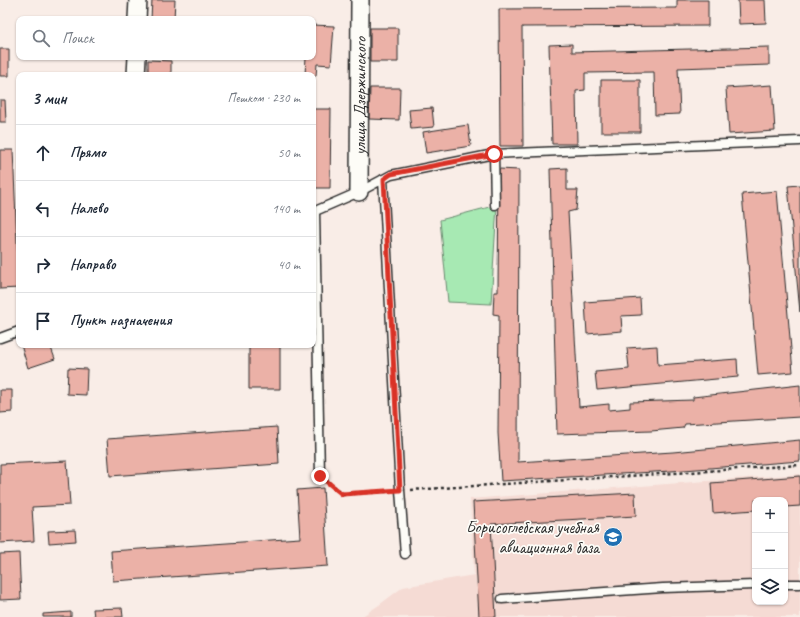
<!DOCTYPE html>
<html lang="ru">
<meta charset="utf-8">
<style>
:root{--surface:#fff;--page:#f2f2f3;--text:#1f2937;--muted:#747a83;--line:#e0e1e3}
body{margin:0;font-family:Caveat,sans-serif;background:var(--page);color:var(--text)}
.controls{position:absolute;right:12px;bottom:12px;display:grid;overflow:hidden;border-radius:8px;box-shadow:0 1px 3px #0004}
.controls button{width:36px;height:36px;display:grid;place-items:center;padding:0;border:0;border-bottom:1px solid var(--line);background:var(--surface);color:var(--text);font:20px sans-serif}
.stop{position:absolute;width:12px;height:12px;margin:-9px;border:3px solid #d93025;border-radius:50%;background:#fff}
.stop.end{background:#d93025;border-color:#fff;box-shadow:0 1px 4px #0008}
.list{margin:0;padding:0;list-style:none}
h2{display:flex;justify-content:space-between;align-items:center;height:52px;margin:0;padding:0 16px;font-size:17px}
h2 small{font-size:13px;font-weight:400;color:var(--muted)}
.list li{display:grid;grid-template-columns:26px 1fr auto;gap:12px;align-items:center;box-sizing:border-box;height:56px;padding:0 16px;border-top:1px solid var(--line)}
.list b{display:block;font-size:15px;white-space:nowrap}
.list em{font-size:13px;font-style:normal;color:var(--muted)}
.icon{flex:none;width:22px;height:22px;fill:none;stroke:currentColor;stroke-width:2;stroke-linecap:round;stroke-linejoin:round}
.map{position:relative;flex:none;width:800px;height:617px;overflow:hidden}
.search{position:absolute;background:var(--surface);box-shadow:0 1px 3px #0004;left:16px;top:16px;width:300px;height:44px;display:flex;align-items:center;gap:10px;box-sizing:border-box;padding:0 14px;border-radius:8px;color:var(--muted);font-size:15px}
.panel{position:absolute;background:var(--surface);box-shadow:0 1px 3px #0004;left:16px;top:72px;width:300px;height:276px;border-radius:8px}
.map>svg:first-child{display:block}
.built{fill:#f5dbd4;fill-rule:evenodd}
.green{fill:#a7e9b3;stroke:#698a6f}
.building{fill:#ebb1a7;stroke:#2b2b2b}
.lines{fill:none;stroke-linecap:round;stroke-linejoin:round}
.lane-casing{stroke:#2b2b2b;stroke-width:11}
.street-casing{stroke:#2b2b2b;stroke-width:20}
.path{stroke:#2b2b2b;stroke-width:2.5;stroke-dasharray:3 3;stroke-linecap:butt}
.lane{stroke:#fdfcf7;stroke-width:8}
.street{stroke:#fdfcf7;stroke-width:17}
.route{stroke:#d93025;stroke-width:5}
.labels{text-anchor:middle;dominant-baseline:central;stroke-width:3.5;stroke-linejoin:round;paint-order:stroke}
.street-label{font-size:17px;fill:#2b2b2b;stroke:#fdfcf7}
.poi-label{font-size:17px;fill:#2b2b2b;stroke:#fdfcf7;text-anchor:end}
</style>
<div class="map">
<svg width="800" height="617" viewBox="0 0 800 617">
<rect width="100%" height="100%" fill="#f9ede7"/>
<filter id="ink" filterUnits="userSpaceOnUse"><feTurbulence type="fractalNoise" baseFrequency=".025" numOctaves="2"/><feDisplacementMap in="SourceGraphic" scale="8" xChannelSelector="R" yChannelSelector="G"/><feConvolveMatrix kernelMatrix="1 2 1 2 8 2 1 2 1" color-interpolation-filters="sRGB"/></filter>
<g filter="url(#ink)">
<path class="built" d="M800,474V617H361L379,605L403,587L474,575L470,499ZM755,500H785V602H755Z"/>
<path class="green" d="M497,205L491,304L448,302L440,220Z"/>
<path class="building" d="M152,0H175L174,19H151Z
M677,0H708V26L522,27L523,146H500L499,9L677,8Z
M738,0H765L766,23L739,24Z
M313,25L334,26L331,65L317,64L316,76H313V75H305L306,57H313Z
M370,28H398V62H370Z
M572,44V52L769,47V65L678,68L680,114L655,115L654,72L585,73V90L576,91L577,144H552L549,45Z
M0,49H9V76H0Z
M148,60L171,61V75H148Z
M601,80H640V132H601Z
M772,85L775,131L729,134L726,88Z
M370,88H400L399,120L369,119Z
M0,100H5L6,122H0Z
M432,108L434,127L411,129L409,110Z
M313,109H331L330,188H313Z
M468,125L471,146L426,153L423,132Z
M0,150H13L19,288L0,289Z
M567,168V190H578L576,210L568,212L579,407L609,404V410L630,408V402L693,400V397L800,385V417L685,424L683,428L651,431L557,434L550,169Z
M499,169L519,170L518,462L673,452L800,440V461L671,471L501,481L498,433L499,315L493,314L494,292H498Z
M800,185V312L788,186Z
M777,191L793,372L758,375L742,194Z
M640,298L641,315L621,316L622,331L587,334L585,302Z
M21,345H50L55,359L28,368Z
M249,345H280V389H249Z
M657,346L658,365L737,359L738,377L597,390L595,372L629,369L627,348Z
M68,368L87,369L86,395L67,394Z
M0,390H12V412L0,413Z
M277,427L279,464L110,476L107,439Z
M67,461L70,505L32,507L34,541L0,543V464Z
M800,476V506L785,507V500H755V510L713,513L711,483Z
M323,488L328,566L113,581L111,551L300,538L297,490Z
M635,493L636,516L491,524L496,617H479L473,502Z
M75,530L76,541L49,543L48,531Z
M19,553L21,599L0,600V554Z
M122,608L123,617H94L93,609Z
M71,612V617H43V614Z"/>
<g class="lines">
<g class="lane-casing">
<path id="lane" d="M494,154L495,205
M383,179L400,490L405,554
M315,211L320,476
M313,212L359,192L391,175L494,154L800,141
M0,338L19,331
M785,584H800
M502,599L663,588L755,585"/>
</g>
<g class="street-casing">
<g id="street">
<path d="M137,19L138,0"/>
<path d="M136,75L137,57"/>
<path id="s1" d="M359,192L360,0"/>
</g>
</g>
<path class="path" d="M328,482L343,494L390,491
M411,490L800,465"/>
<use href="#lane" class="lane"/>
<use href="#street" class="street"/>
</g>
</g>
<g class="lines" filter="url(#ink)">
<path class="route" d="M320,476L342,494L400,490L384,179L391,174L494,154"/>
</g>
<defs>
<g id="university-disc" transform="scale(1)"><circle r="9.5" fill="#1f6fb2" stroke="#fdfcf7"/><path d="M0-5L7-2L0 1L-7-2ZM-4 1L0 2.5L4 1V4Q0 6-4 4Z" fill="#fff"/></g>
</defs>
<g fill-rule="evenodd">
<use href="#university-disc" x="613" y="537"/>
</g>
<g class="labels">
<g class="street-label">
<text stroke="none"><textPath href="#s1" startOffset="96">улица Дзержинского</textPath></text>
</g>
<g class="poi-label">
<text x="599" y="527">Борисоглебская учебная<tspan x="599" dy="20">авиационная база</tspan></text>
</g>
</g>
</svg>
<div class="controls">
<button>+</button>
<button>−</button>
<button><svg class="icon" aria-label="layers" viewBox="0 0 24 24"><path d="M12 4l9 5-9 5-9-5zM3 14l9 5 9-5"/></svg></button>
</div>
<div class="stop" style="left:494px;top:154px"></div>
<div class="stop end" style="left:320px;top:476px"></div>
<div class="search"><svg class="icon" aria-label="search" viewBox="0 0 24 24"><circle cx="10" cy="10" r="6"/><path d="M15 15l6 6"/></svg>Поиск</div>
<section class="panel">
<h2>3 мин<small>Пешком · 230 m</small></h2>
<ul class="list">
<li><svg class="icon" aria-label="ahead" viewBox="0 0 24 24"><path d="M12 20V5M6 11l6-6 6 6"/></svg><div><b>Прямо</b></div><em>50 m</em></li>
<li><svg class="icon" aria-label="left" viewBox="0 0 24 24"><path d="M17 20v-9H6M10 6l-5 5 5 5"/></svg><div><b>Налево</b></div><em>140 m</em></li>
<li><svg class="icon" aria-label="right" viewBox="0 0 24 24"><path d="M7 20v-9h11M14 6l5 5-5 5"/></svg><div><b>Направо</b></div><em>40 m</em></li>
<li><svg class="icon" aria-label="arrive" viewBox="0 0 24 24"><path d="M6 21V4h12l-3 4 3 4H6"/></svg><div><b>Пункт назначения</b></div></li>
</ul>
</section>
</div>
